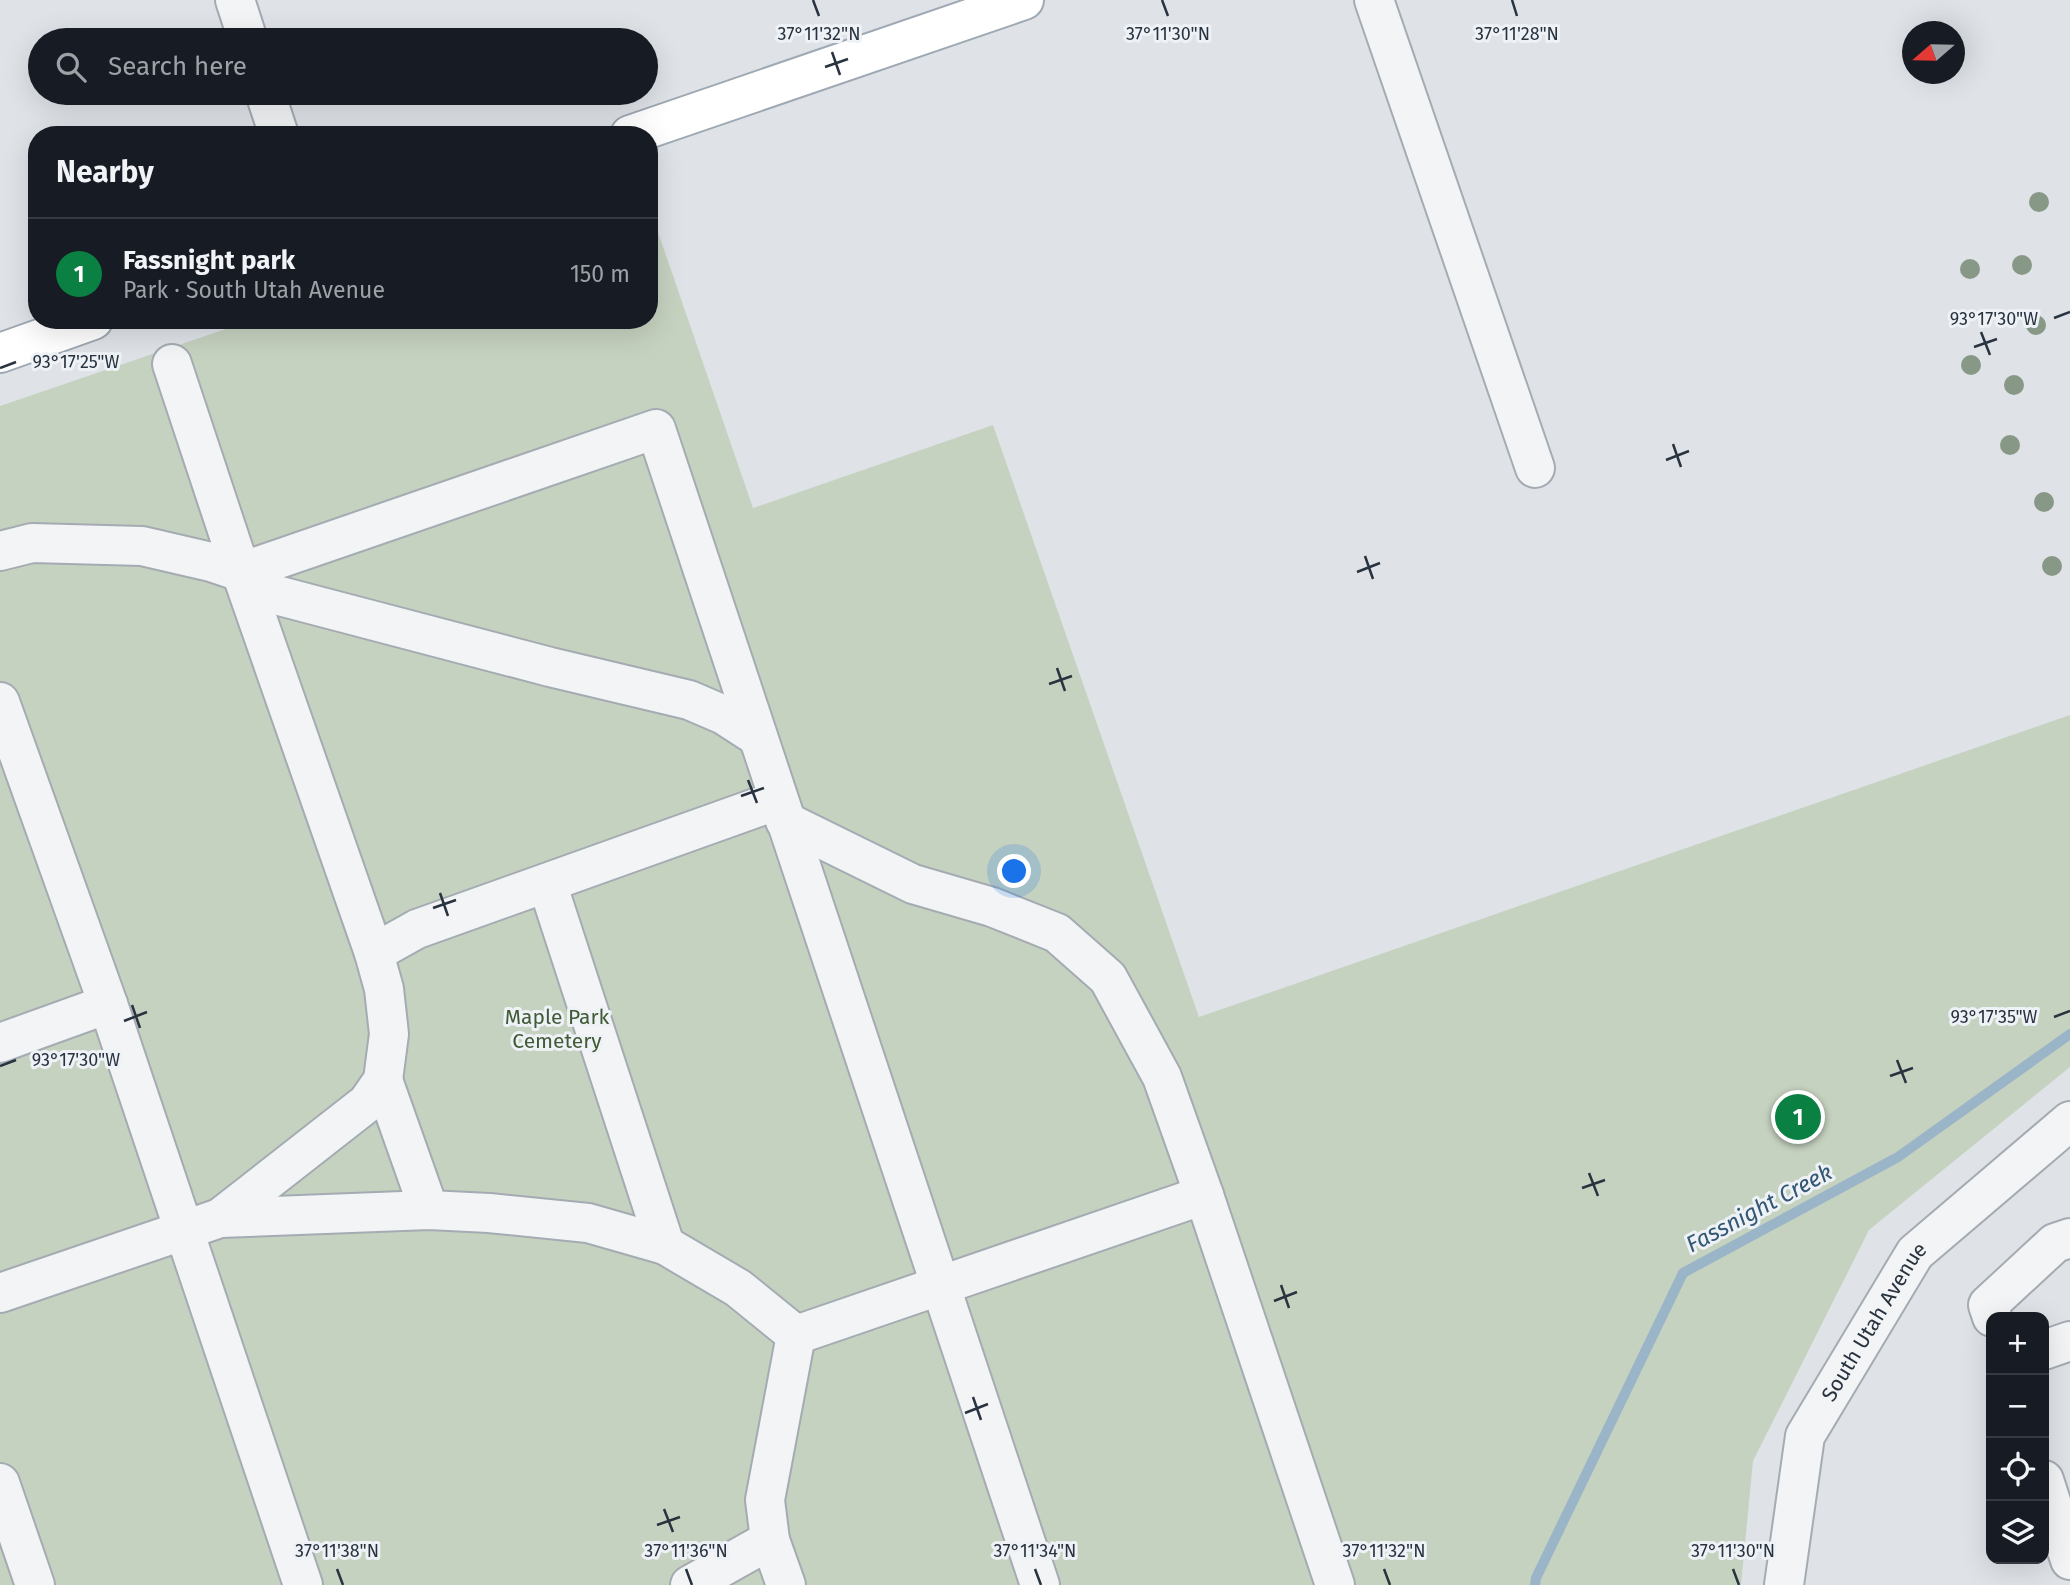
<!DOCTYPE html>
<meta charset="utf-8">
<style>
:root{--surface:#171b24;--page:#242831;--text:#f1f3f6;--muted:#9ea1a6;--line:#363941;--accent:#0b8043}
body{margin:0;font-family:"Fira Sans",sans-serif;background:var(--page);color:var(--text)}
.controls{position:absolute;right:21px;bottom:21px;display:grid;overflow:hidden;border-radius:14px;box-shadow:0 7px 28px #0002}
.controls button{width:63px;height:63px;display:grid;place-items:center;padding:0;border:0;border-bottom:2px solid var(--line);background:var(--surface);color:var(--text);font:35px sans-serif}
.compass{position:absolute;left:1902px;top:21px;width:63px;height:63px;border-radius:50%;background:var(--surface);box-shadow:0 7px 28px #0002;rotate:250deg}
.you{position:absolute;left:1015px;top:872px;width:24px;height:24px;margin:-18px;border:5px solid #fff;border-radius:50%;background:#1a73e8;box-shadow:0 0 0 10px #1a73e833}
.badge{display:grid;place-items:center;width:46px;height:46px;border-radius:50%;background:var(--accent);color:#fff;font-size:23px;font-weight:700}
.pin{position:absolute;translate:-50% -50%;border:4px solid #fff;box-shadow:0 2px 7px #0006}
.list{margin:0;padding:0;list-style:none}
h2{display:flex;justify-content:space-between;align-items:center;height:91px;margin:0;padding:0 28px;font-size:30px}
h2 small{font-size:23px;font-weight:400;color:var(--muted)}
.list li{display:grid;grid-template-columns:46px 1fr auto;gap:21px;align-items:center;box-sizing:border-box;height:112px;padding:0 28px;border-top:2px solid var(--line)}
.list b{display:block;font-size:26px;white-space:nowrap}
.list p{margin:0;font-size:23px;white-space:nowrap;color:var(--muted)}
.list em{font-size:23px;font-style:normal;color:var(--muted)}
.icon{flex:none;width:38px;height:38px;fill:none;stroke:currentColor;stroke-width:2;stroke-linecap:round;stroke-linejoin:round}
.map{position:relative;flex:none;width:2070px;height:1585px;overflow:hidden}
.search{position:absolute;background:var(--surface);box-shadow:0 7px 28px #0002;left:28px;top:28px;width:630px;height:77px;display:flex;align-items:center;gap:18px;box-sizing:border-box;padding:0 24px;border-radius:38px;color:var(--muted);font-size:26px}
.panel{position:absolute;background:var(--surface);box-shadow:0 7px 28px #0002;left:28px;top:126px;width:630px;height:203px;border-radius:28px}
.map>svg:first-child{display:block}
.green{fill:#c6d2c0}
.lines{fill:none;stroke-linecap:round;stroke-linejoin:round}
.stream{stroke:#9ab5c8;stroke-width:10}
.minor-casing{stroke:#a4abb2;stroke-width:42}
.major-casing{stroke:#9ea9b4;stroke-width:42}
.minor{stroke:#f2f4f6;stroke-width:38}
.major{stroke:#fff;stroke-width:38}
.tree{fill:#889886}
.ticks{fill:none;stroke:#28333f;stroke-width:2.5}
.labels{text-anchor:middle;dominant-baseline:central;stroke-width:6;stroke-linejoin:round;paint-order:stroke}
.park-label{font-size:21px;fill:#405b35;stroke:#eef2f6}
.street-label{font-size:21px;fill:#28333f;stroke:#eef2f6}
.water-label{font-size:23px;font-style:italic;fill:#325673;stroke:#eef2f6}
.ticks-label{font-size:18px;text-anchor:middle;fill:#28333f;stroke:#eef2f6;stroke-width:6;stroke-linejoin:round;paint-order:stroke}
</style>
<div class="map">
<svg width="2070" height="1585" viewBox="0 0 2070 1585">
<rect width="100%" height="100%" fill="#dfe3e8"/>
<path class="green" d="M649,206L753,508L993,425L1199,1017L2070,715V1067L1869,1230L1753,1461L1741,1585H0V406L252,320H649Z"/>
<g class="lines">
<path class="stream" d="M1535,1585L1536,1578L1683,1273L1898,1157L2070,1034"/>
<g class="minor-casing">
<g id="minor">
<path d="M235,0L248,40"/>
<path d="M1374,0L1535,468"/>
<path d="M265,93L279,135"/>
<path d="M172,364L241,572L374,953L384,989L389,1034L383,1080L367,1103L220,1218"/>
<path d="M0,551L32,543L142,546L211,562L241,572L276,595L550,667L689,700L724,715L758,737"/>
<path d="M241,572L656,429L1040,1585"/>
<path d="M0,702L108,1004L303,1585"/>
<path d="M785,821L913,884L992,907L1057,933L1108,978L1162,1077L1204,1195L1335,1585"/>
<path d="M547,883L665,1245"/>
<path d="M374,953L417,929L778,800"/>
<path d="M0,1043L108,1004"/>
<path d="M383,1080L429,1210"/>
<path d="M0,1293L220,1218L429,1210L489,1213L588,1223L665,1245L738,1288L796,1335"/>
<path d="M1992,1317L1988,1305L2055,1243L2070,1238"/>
<path d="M796,1335L1204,1195"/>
<path d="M2044,1350L2070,1341"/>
<path d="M2044,1480L2070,1560"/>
<path d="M0,1483L35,1585"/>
<path d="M690,1585L770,1540"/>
<path d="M786,1585L770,1540L765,1500L796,1335"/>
<path id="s1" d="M1784,1585L1805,1436L1915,1253L2070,1121"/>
</g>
</g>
<g class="major-casing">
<path id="major" d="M630,135L1024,0
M0,353L93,320"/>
</g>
<use href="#minor" class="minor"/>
<use href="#major" class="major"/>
</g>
<g class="tree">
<circle cx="2039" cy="202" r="10"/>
<circle cx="2022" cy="265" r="10"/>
<circle cx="1970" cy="269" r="10"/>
<circle cx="2036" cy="325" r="10"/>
<circle cx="1971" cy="365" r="10"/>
<circle cx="2014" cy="385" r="10"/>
<circle cx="2010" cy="445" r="10"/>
<circle cx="2044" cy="502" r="10"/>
<circle cx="2052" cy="566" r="10"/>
</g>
<path class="ticks" d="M813,0L819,16M1162,0L1168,16M1512,0L1517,16M832,52L840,75M825,67L848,59M2054,318L2070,312M1981,332L1990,355M1974,347L1997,339M0,368L16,362M1673,444L1681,467M1666,460L1689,451M1365,556L1373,579M1357,572L1380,563M1057,668L1065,691M1049,684L1072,676M748,780L757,803M741,796L764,788M440,893L448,916M433,908L456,900M132,1005L140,1028M2054,1017L2070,1011M124,1021L147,1012M1897,1060L1906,1083M0,1066L16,1060M1890,1076L1913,1068M1589,1173L1598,1196M1582,1188L1605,1180M1281,1285L1289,1308M1274,1301L1297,1292M973,1397L981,1420M965,1413L988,1404M664,1509L673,1532M657,1525L680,1517M337,1569L343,1585M686,1569L692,1585M1035,1569L1041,1585M1384,1569L1390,1585M1733,1569L1739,1585"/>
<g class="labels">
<g class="park-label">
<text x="557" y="1017">Maple Park<tspan x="557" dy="24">Cemetery</tspan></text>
</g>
<g class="street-label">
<text stroke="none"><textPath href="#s1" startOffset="284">South Utah Avenue</textPath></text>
</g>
<g class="water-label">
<text transform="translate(1759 1208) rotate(-28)">Fassnight Creek</text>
</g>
</g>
<g class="ticks-label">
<text x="819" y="40">37°11'32"N</text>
<text x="1168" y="40">37°11'30"N</text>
<text x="1517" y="40">37°11'28"N</text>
<text x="1994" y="325">93°17'30"W</text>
<text x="76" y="368">93°17'25"W</text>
<text x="1994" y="1023">93°17'35"W</text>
<text x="76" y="1066">93°17'30"W</text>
<text x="337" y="1557">37°11'38"N</text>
<text x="686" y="1557">37°11'36"N</text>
<text x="1035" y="1557">37°11'34"N</text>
<text x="1384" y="1557">37°11'32"N</text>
<text x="1733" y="1557">37°11'30"N</text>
</g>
</svg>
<div class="controls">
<button>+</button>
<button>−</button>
<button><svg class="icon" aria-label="locate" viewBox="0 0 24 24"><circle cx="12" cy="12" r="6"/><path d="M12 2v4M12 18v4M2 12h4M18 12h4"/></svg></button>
<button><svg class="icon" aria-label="layers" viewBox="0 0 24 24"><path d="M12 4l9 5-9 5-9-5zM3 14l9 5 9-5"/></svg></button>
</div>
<svg class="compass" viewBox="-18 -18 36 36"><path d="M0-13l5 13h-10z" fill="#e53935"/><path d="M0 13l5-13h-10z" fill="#9ea1a6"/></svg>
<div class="you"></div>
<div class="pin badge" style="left:1798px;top:1117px">1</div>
<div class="search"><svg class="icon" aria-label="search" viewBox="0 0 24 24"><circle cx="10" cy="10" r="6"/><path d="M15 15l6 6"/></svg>Search here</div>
<section class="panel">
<h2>Nearby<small></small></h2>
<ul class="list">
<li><span class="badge">1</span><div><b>Fassnight park</b><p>Park · South Utah Avenue</p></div><em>150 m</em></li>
</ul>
</section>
</div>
